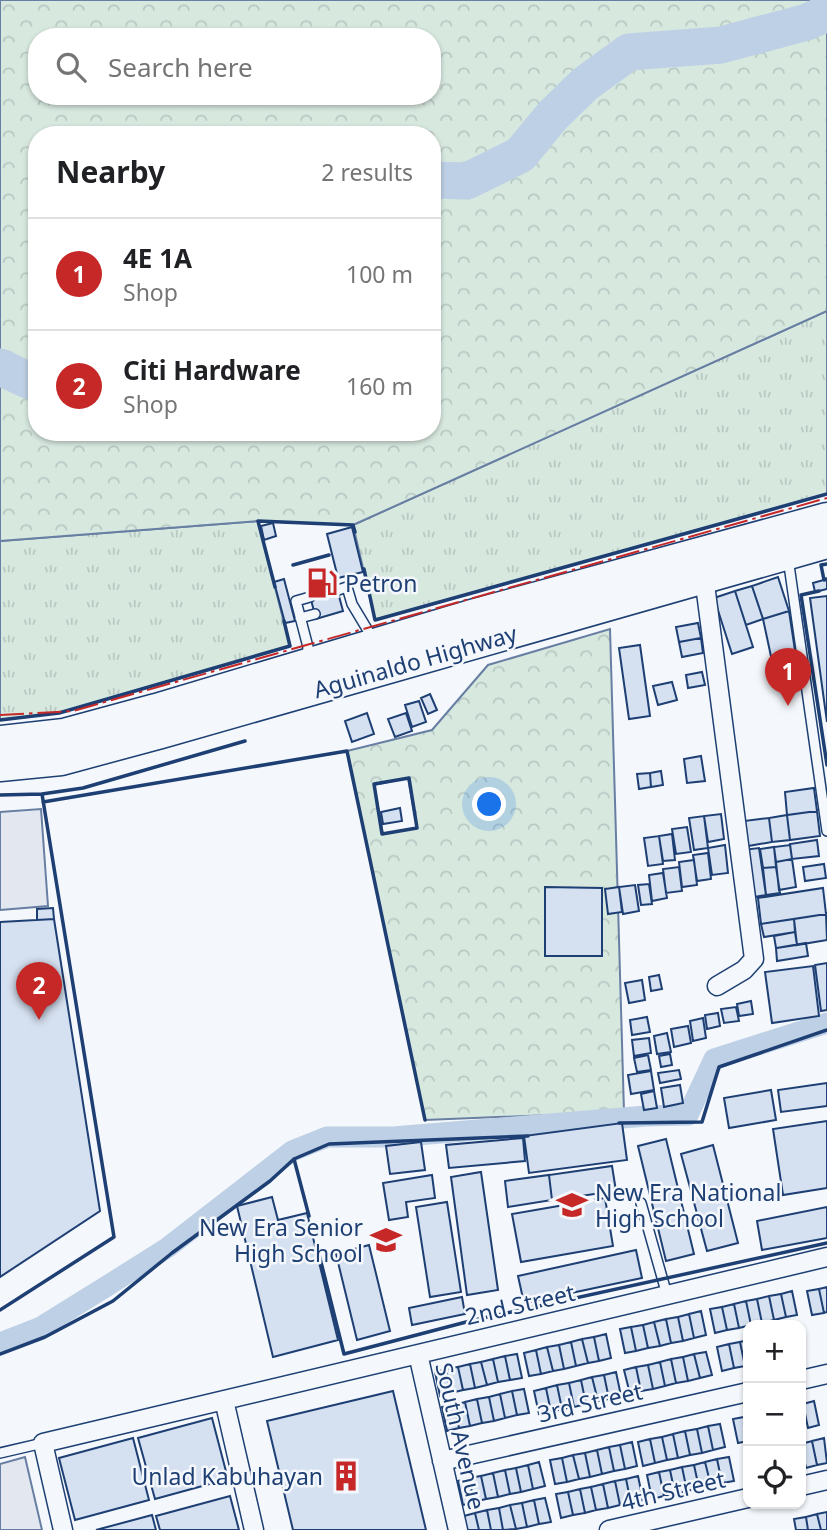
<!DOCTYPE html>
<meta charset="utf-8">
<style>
:root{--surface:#fff;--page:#f6f6f6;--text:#202124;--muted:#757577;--line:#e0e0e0;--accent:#c62828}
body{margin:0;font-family:"Noto Sans",sans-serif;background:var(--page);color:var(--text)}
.controls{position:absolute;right:21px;bottom:21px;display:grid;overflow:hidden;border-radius:14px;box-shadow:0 2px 5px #0004}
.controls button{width:63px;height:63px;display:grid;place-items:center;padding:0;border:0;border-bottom:2px solid var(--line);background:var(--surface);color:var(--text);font:35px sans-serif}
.you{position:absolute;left:490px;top:805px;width:24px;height:24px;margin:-18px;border:5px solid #fff;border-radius:50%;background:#1a73e8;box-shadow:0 0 0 10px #1a73e833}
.badge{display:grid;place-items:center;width:46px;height:46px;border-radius:50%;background:var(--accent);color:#fff;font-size:23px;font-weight:700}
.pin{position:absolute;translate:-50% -58px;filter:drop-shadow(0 2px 4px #0008)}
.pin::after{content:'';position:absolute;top:37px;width:24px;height:21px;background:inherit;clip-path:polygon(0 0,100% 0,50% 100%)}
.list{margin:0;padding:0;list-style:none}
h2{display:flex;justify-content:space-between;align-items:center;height:91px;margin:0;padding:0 28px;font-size:30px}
h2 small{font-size:23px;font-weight:400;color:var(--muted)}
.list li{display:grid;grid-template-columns:46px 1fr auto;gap:21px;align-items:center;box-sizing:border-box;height:112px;padding:0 28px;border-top:2px solid var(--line)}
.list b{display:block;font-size:26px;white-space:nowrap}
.list p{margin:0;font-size:23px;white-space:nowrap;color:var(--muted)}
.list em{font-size:23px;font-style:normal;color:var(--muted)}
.icon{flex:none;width:38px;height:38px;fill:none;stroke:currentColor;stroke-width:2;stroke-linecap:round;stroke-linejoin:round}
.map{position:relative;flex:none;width:827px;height:1530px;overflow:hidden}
.search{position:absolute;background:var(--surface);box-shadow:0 2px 5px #0004;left:28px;top:28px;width:413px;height:77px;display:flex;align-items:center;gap:18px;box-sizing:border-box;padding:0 24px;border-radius:28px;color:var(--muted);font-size:26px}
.panel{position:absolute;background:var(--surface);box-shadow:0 2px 5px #0004;left:28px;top:126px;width:413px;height:315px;border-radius:28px}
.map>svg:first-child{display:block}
.grass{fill:url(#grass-tufts);stroke:#687fa3;stroke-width:2}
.forest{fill:url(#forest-crowns);stroke:#687fa3;stroke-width:2;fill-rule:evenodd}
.parking{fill:#e3e8f0;stroke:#687fa3;stroke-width:2}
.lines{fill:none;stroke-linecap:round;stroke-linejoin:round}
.canal{stroke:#bed0e5;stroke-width:21}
.river{stroke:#bed0e5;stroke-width:37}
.building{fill:#d5e0f0;stroke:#1d3f73;stroke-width:2}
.lane-casing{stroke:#1d3f73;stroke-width:12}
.street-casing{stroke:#1d3f73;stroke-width:21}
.primary-casing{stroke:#1d3f73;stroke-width:33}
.lane{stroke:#f4f7fb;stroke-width:9}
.street{stroke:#f4f7fb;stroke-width:18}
.primary{stroke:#f4f7fb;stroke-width:30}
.wall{stroke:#1d3f73;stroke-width:3.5}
.power{stroke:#c62828;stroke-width:2;stroke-dasharray:24 5 3.5 5;stroke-linecap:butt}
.labels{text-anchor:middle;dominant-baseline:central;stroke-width:5;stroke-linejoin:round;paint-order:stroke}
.poi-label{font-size:23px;fill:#1d3f73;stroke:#f4f7fb;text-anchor:start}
.street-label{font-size:23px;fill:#1d3f73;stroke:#f4f7fb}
</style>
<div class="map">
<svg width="827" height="1530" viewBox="0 0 827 1530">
<defs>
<pattern id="grass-tufts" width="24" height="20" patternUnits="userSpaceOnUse" patternTransform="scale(1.75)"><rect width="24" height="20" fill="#d7e8df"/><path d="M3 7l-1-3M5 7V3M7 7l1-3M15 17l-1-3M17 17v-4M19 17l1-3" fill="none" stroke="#b8c8c3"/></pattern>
<pattern id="forest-crowns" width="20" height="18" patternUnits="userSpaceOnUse" patternTransform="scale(1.75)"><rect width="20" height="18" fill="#d7e8df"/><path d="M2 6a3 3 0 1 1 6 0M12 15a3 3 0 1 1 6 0" fill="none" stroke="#b8c8c3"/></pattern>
</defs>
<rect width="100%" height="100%" fill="#f4f7fb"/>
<path class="grass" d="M827,311V494L375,620L353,525Z
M258,521L290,646L59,713L0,720V541Z"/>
<path class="forest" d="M0,0H827V311L353,525L258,521L0,541ZM37,37H432V96H37ZM37,135H432V432H37Z
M610,629L624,1112L425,1120L347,751L432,730L488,665ZM408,778L417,828L383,834L374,785Z"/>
<path class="parking" d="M41,809L48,906L0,910V812Z
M25,1457L42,1530H0V1464Z"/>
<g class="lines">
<path class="canal" d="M0,1343L41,1327L107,1286L167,1248L292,1151L327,1137H393L646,1116L688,1115L714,1059L827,1023"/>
<path class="river" d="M432,180L467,181L520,155L553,115L585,84L629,52L721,45L807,22L827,13
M0,367L30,381H37"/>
</g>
<path class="building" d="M273,523L276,536L264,540L261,526Z
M352,527L363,572L338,578L327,534Z
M778,577L789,611L763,619L752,586Z
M284,579L295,621L285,623L274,582Z
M827,579V589L815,592L813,583Z
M336,585L343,611L316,619L309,592Z
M752,586L763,619L746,625L735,591Z
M735,591L753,647L732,654L714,598Z
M827,596V722L810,598Z
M789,611L796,657L772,661L763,619Z
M698,623L701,638L679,642L676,627Z
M701,638L703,653L682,657L679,642Z
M640,645L650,716L629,719L619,648Z
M702,672L705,685L688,688L686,675Z
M672,682L677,700L658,705L653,686Z
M430,694L437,710L428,714L421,698Z
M419,701L426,722L412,727L405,705Z
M367,713L374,734L352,742L345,721Z
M406,713L412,731L395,737L388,719Z
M701,756L705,781L687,783L684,759Z
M661,771L663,785L651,787L650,773Z
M650,773L651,787L639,789L637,774Z
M814,788L817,811L787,815L785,792Z
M400,808L402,821L383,824L381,812Z
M817,811L820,836L790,840L787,815Z
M721,814L724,839L708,842L704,816Z
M787,815L790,840L772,842L769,818Z
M704,816L708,848L694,850L689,818Z
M769,818L772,842L748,846L744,821Z
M687,827L691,852L676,854L672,829Z
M672,834L675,860L663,861L659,836Z
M659,836L663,864L648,866L644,838Z
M817,840L819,856L792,859L790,844Z
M725,845L728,873L712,875L708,848Z
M790,845L792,859L776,862L774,847Z
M774,847L776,867L763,868L760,849Z
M759,848L766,895L749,898L742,850Z
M708,853L711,879L697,881L693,855Z
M792,859L796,887L779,890L776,862Z
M694,860L697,885L682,887L679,862Z
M824,864L826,878L805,881L803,867Z
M679,867L682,891L666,893L663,869Z
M776,867L780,893L766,895L763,868Z
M663,873L667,898L652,901L649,875Z
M649,884L652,904L641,905L638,885Z
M635,885L639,911L623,914L619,887Z
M545,887L602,888V956H545Z
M619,887L622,912L608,914L605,889Z
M823,888L826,914L761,924L758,898Z
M53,908L54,919L37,920V909Z
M826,914L827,940L797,945L794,919Z
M54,919L100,1211L0,1277V922Z
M794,919L795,932L764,937L761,924Z
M795,932L797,945L776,948L774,936Z
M806,943L808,956L777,961L776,948Z
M827,963V1010L821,1011L815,965Z
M813,966L819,1016L772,1023L765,972Z
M659,975L662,989L651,991L649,977Z
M642,980L645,1000L629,1003L625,983Z
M751,1001L753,1014L739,1016L737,1004Z
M736,1007L739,1021L724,1023L721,1009Z
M718,1013L720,1026L707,1029L705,1015Z
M647,1017L650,1032L632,1035L630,1020Z
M703,1018L706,1038L693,1041L690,1021Z
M688,1026L691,1043L674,1047L671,1029Z
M667,1033L671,1052L657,1054L654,1036Z
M649,1038L651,1053L634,1056L632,1040Z
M670,1054L672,1065L661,1067L659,1056Z
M648,1055L651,1070L637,1072L634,1058Z
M679,1070L681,1079L660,1083L658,1073Z
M651,1071L654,1090L631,1094L628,1075Z
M827,1083V1106L781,1112L778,1090Z
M680,1085L683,1103L664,1107L661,1088Z
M771,1090L776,1120L729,1128L724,1098Z
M654,1091L657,1108L644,1110L641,1094Z
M827,1121V1188L783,1195L773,1129Z
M622,1123L627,1160L529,1173L524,1136Z
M523,1138L525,1161L449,1168L446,1145Z
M666,1139L694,1254L666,1261L638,1146Z
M421,1142L425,1170L390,1174L386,1146Z
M713,1145L738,1243L707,1251L681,1154Z
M612,1166L616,1191L552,1200L549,1175Z
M481,1172L498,1290L467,1295L451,1177Z
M432,1175L435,1198L406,1202L408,1217L389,1220L383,1183Z
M549,1175L552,1200L508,1207L505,1181Z
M272,1197L278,1220L307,1213L338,1340L273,1357L237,1206Z
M605,1198L613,1246L521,1262L512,1214Z
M447,1202L461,1292L430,1297L416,1207Z
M827,1207V1238L762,1250L757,1221Z
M369,1245L390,1331L357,1340L336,1254Z
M636,1250L642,1278L524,1303L518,1276Z
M827,1287V1312L824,1313L819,1289Z
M819,1289L824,1313L812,1315L807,1291Z
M792,1291L797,1315L786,1317L781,1294Z
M781,1294L786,1317L774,1320L769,1296Z
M769,1296L774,1320L762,1323L757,1299Z
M462,1297L465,1314L412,1325L409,1308Z
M757,1299L762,1323L751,1325L746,1301Z
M746,1301L751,1325L739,1328L734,1304Z
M734,1304L739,1328L727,1330L722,1307Z
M722,1307L727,1330L715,1333L710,1309Z
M701,1311L706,1335L694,1338L689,1314Z
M689,1314L694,1338L683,1341L678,1317Z
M678,1317L683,1341L671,1343L666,1319Z
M666,1319L671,1343L660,1346L654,1322Z
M654,1322L660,1346L648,1348L643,1325Z
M643,1325L648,1348L636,1351L631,1327Z
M631,1327L636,1351L625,1353L620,1329Z
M606,1334L611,1358L599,1361L594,1337Z
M594,1337L599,1361L588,1363L582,1339Z
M582,1339L588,1363L576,1366L571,1342Z
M748,1340V1365L745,1366L740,1342Z
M571,1342L576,1366L564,1369L559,1345Z
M740,1342L745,1366L734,1368L729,1344Z
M729,1344L734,1368L722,1371L717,1347Z
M559,1345L564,1369L553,1371L547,1347Z
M547,1347L553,1371L541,1374L536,1350Z
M536,1350L541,1374L529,1376L524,1353Z
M706,1352L712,1375L700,1378L694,1354Z
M517,1354L522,1378L510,1380L505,1356Z
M694,1354L700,1378L688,1381L683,1357Z
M505,1356L510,1380L498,1382L493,1359Z
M683,1357L688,1381L676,1383L671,1359Z
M493,1359L498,1382L487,1385L481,1362Z
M671,1359L676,1383L665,1386L660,1362Z
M481,1362L487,1385L475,1388L470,1364Z
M660,1362L665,1386L653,1389L648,1365Z
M470,1364L475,1388L463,1390L458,1367Z
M648,1365L653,1389L641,1391L636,1367Z
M458,1367L463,1390L451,1393L446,1369Z
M636,1367L641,1391L630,1394L624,1370Z
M446,1369L451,1393L440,1396L435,1372Z
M616,1372L621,1396L609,1399L604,1375Z
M604,1375L609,1399L598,1401L592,1377Z
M592,1377L598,1401L586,1404L581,1380Z
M581,1380L586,1404L574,1407L569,1383Z
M569,1383L574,1407L562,1409L557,1385Z
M557,1385L562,1409L551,1412L546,1388Z
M546,1388L551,1412L539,1414L534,1391Z
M524,1389L529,1413L517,1415L512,1391Z
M393,1391L426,1530H293L267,1421Z
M512,1391L517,1415L505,1418L500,1394Z
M500,1394L505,1418L494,1421L489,1397Z
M489,1397L494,1421L482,1423L477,1399Z
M477,1399L482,1423L470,1426L465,1402Z
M814,1401L819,1425L808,1428L803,1404Z
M465,1402L470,1426L459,1428L454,1405Z
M454,1405L459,1428L447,1431L442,1407Z
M744,1417L748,1441L738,1443L733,1419Z
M212,1418L228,1479L155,1499L138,1438Z
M720,1424L725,1447L713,1450L708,1426Z
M708,1426L713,1450L702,1453L697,1429Z
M697,1429L702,1453L690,1455L685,1431Z
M685,1431L690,1455L678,1458L673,1434Z
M673,1434L678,1458L667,1460L662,1437Z
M662,1437L667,1460L655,1463L650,1439Z
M133,1438L149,1500L75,1520L59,1458Z
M824,1438L827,1463L817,1465L812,1441Z
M650,1439L655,1463L643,1466L638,1442Z
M812,1441L817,1465L806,1468L801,1444Z
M632,1442L637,1466L625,1469L620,1445Z
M620,1445L625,1469L614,1471L609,1447Z
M609,1447L614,1471L602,1474L597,1450Z
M597,1450L602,1474L590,1477L585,1453Z
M585,1453L590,1477L579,1479L573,1455Z
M573,1455L579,1479L567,1482L562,1458Z
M729,1457L734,1481L722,1483L717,1459Z
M562,1458L567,1482L555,1484L550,1460Z
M717,1459L722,1483L711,1486L705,1462Z
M539,1462L545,1486L533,1489L528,1465Z
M705,1462L711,1486L699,1488L694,1465Z
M528,1465L533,1489L521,1492L516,1468Z
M694,1465L699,1488L687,1491L682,1467Z
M682,1467L687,1491L675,1494L670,1470Z
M516,1468L521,1492L510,1494L505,1470Z
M505,1470L510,1494L498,1497L493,1473Z
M670,1470L675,1494L664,1496L659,1472Z
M659,1472L664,1496L652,1499L647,1475Z
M493,1473L498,1497L486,1499L481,1476Z
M481,1476L486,1499L474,1502L469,1478Z
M638,1476L643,1500L631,1503L626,1479Z
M469,1478L474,1502L463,1505L458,1481Z
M626,1479L631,1503L620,1505L615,1481Z
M615,1481L620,1505L608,1508L603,1484Z
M603,1484L608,1508L596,1510L591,1487Z
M591,1487L596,1510L585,1513L580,1489Z
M580,1489L585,1513L573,1515L568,1492Z
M568,1492L573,1515L561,1518L556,1494Z
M230,1496L239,1530H160L156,1516Z
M545,1498L551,1522L539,1524L534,1500Z
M534,1500L539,1524L527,1527L522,1503Z
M522,1503L527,1527L516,1529L510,1505Z
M510,1505L516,1529L503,1530L499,1508Z
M499,1508L503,1530H491L487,1510Z
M487,1510L491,1530H479L475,1513Z
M827,1512V1530H821L817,1514Z
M475,1513L479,1530H467L464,1516Z
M817,1514L821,1530H808L806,1517Z
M152,1515L156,1530H96Z
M806,1517L808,1530H796L794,1519Z"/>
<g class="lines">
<g class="lane-casing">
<path id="lane" d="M788,558L827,831
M338,590L347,587L352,604L373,639
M300,618L315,614
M307,658L308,647L296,601L310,597
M641,1203L667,1295
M0,1453L43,1443"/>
</g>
<g class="street-casing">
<path id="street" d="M704,577L754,959L744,970L717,986
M418,1354L458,1530
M801,1380L827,1374
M224,1400L254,1530
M442,1461L748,1392
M801,1486L827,1480
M63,1530L43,1443L827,1257
M609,1530L748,1498"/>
</g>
<g class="primary-casing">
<path id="primary" d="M0,741L64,734L156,709L468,616L827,518
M0,766L61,760L161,733L827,543"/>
</g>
<use href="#lane" class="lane"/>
<use href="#street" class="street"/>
<use href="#primary" class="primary"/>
<path class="wall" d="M827,564L821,565L824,580L827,579
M293,565L329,555
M364,569L375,620L827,494
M275,587L258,521L353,525L355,532
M819,591L801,595L827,765
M0,720L59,713L290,646L284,621
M409,778L417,828L382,834L374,784Z
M42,794L83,788L245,741
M0,795L42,794L114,1237L0,1310
M43,802L347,751L425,1120
M619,1123L702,1122L719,1067L827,1030
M294,1159L309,1216
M318,1250L344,1354L470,1321L827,1243
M0,1354L45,1337L113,1301L172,1253L270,1181L294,1159L329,1144L528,1136"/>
<path class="power" d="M0,715L73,711L827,498"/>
</g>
<defs>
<g id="fuel-bare" transform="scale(2.415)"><path d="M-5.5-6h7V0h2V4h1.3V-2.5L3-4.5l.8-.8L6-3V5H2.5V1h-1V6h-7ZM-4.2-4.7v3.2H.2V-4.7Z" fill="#c62828" stroke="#f4f7fb" stroke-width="2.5" paint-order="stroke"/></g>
<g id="school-bare" transform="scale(2.415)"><path d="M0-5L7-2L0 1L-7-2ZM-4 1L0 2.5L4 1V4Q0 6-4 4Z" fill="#c62828" stroke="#f4f7fb" stroke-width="2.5" paint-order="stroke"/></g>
<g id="building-bare" transform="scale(2.415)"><path d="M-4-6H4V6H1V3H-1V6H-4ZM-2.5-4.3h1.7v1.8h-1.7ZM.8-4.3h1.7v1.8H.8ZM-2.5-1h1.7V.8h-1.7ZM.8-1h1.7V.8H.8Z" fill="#c62828" stroke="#f4f7fb" stroke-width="2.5" paint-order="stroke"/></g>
</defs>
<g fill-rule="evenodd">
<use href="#fuel-bare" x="322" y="583"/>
<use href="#school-bare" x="572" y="1205"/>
<use href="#school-bare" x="386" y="1240"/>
<use href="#building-bare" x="346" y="1476"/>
</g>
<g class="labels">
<g class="poi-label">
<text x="345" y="583">Petron</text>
<text x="595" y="1192">New Era National<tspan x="595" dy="26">High School</tspan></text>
<text x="363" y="1227" text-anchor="end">New Era Senior<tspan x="363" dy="26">High School</tspan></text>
<text x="323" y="1476" text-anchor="end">Unlad Kabuhayan</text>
</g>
<g class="street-label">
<text transform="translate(415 661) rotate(-16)">Aguinaldo Highway</text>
<text transform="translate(520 1304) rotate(-13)">2nd Street</text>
<text transform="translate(590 1402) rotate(-13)">3rd Street</text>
<text transform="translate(461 1436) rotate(77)">South Avenue</text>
<text transform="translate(673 1490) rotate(-13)">4th Street</text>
</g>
</g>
</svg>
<div class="controls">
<button>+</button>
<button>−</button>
<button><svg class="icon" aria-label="locate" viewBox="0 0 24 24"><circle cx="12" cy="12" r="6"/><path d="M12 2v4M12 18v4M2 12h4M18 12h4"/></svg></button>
</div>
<div class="you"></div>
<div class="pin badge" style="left:788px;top:706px">1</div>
<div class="pin badge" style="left:39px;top:1020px">2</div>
<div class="search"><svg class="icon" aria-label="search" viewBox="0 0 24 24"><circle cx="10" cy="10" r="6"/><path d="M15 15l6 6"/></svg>Search here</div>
<section class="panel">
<h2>Nearby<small>2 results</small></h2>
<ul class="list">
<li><span class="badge">1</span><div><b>4E 1A</b><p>Shop</p></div><em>100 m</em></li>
<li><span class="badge">2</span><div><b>Citi Hardware</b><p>Shop</p></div><em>160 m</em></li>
</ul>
</section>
</div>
